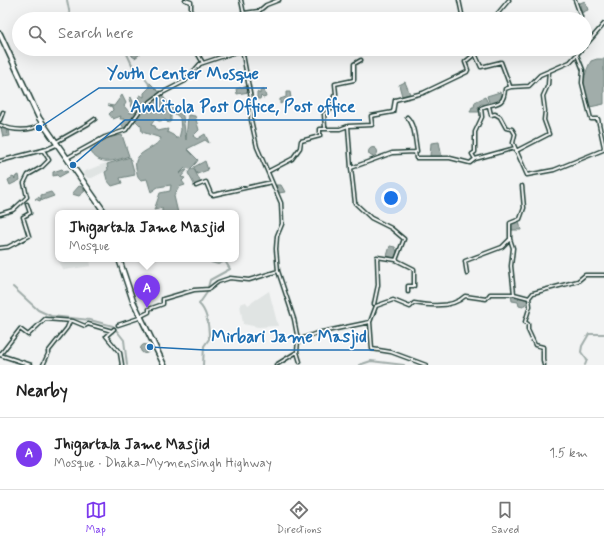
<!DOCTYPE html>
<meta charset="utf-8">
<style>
:root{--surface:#fff;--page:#f6f6f6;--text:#222;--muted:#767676;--line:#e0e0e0;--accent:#7c3aed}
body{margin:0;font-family:Mynerve,sans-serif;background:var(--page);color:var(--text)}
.you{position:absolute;left:391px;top:198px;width:14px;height:14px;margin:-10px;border:3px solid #fff;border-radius:50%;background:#1a73e8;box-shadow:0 0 0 6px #1a73e833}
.badge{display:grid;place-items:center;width:26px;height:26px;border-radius:50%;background:var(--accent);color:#fff;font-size:13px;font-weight:700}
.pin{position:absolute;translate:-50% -33px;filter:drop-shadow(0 1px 2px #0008)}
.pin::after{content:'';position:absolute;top:21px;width:14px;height:12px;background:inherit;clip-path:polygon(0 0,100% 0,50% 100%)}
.popup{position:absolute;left:55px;top:210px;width:184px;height:52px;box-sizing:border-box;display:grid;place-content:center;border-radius:8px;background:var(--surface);filter:drop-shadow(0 1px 3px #0005);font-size:13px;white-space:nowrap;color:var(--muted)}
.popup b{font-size:15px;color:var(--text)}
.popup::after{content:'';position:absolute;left:50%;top:100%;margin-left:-8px;border:8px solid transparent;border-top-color:var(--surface)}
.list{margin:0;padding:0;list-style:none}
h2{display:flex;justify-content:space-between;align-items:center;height:52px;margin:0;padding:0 16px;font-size:17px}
h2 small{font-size:13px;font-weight:400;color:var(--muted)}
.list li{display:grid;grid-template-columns:26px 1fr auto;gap:12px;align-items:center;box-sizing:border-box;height:72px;padding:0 16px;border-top:1px solid var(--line)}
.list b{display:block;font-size:15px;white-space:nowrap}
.list p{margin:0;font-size:13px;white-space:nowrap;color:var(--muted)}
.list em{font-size:13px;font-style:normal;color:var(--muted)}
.icon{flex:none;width:22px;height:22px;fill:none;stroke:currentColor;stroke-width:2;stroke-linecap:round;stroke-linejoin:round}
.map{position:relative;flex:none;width:604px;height:365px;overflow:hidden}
.search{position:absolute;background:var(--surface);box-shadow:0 4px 16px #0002;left:12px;right:12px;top:12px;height:44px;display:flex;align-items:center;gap:10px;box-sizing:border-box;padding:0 14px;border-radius:22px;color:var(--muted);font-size:15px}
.sheet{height:124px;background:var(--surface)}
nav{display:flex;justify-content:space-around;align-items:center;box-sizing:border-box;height:56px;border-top:1px solid var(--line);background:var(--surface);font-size:11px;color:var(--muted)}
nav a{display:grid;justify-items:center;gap:2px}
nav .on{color:var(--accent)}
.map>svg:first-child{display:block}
.built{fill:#e0e4e3}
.water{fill:#a1adaa;stroke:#6d807b;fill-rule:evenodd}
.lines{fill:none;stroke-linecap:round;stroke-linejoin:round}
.canal{stroke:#a1adaa;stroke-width:2}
.minor-casing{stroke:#1f3d34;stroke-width:5}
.highway-casing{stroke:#1f3d34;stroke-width:7}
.minor{stroke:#fff;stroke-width:2}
.highway{stroke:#fff;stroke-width:4}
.leader{fill:none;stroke:#1f6fb2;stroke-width:1.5}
.callout-dot{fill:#1f6fb2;stroke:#fff;stroke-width:1.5}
.callout-label{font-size:17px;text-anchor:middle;font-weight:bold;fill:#1f6fb2;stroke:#fff;stroke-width:3;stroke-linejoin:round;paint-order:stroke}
</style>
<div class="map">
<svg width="604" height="365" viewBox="0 0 604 365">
<rect width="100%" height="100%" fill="#f2f3f3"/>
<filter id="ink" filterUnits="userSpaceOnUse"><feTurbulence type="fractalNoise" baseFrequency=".025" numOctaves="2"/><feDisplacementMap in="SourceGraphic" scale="8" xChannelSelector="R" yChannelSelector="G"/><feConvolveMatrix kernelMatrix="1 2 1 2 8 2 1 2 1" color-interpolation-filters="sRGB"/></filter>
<g filter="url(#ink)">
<path class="built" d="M106,163L108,170L92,178H88L84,175L83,172Z
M58,249V259H90L91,266L64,270L56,257L58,255Z
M269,291L278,326L258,327L243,324L240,304L246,302L248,305Z"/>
<path class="water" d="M585,1L588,10L581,13L580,3Z
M130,49H144V51L135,58L132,56Z
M597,59H604V104L590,107C582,91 582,77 591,61Z
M405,82L410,94L402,96L399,85Z
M150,83L158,91H161V94L174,110L183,116L186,140L188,115L195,116L199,130L193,136L197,139L205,134L209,143L205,140L187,149L198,160L196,163L190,169L185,168L179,174L185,170H187L181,177L185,178L182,181L185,185L179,187L174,196L178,213H162V208L154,210L160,193L170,191L171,185L158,187L151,192L147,179L141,180C137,177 137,173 136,168C132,151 156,150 161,138L142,132L141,126L134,119L124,128L121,124L124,119H120L121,116L113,119L109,114L113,110L112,107L108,105L114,106L122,95L126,103L124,106L130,113L134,112L129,99L131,97L134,104L140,95L144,97V93L150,87L148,84ZM165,105L180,118L181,130L179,138H176L173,135L167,132L168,129L157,131L155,126L151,125L155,119L159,121L166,120L168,123L171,121V114Z
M248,86L249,92L237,94L236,89Z
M264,90L266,97L263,98L261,96L260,99H257V92L260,94V91Z
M286,92H290L291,98L280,104V99L286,97Z
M500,92L503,99L497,104L490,105L487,96Z
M485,97L489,105L481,104L478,107L479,112H470L472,107H474L475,102Z
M1,128H6L7,134V129H9L10,136L3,137Z
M122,135L129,156C114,161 99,167 90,150L107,138Z
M439,142L442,158H432L430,156L431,143Z
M368.5 152a4.5 4.5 0 1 1 9 0a4.5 4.5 0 1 1-9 0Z
M130,157L135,175L120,178L122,183L112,186L107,180L105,172L108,170L107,164Z
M205,161L208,170L197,174L194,169L201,183L195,186L188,173L191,169H194V167Z
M62,169L65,172L67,171L68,172L59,177L57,175L53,176V172Z
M19,175L20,180L10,185L8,180L13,177L15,179V177Z
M276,185H281L285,192L279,193Z
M79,186L82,187L85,191L79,196L72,194Z
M51,192L54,196L43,200L41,199L40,201L35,199L38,197L41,199V195Z
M519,221L521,230H512L510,223Z
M390,246L395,247L398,254L396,259L387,256Z
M511,295L518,299L520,297L529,299V304H525L523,307L519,306L518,302L512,301Z
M140.5 349a4.5 4.5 0 1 1 9 0a4.5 4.5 0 1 1-9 0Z"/>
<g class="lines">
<path class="canal" d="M67,0L70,15L73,19
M128,49L127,54L134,69L140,72L149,84
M13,287L38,310L51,316L90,320L113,326L124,340L127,365
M203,365L204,346L209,339C209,327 208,312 199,304L206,294L210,280L230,269L225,261L218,264L211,262V259
M359,365L371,361L404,365
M585,365L587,360L581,352L582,346L589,334H604"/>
<g class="minor-casing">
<path id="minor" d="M185,0L191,2V19
M241,0L245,19
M459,0L463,19
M575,0L581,17
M244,13L259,11L266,5L279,0
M493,19L509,0
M585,46L604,24
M195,49L203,63
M473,49L481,67L501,62L510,86
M577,55L583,70L582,83L591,119H598L604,147
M489,106L491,115L495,114L500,117L506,128L512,129L515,134L513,143L527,175L554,170L603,150L604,147
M407,117C415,125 415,140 417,151L415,152
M0,120L3,112
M0,125C13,131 30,132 41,124
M348,126L351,168L392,153L415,152L416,158H450L470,163L475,159L515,148
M325,127L324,114L333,108L334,96L336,94L335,84L354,80V64L361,60
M56,142L88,124L95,119
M516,151L549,134L544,120L545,111L543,96L548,85L549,71
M67,158L105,137L126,130L141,109L162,93L185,81L200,64L236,52L242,51
M475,159L472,154L475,152V132L482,117L481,108C494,102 504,108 505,89L511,87L529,86L540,75L570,62L582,49
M0,161L47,149L56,145
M351,168L355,203L371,218L391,228L404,239L396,260L377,257L378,285L374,304
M269,171L292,159L300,148L301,141L320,136V129H340L348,126L372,125L371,116L393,112L395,100L423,93L467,72L468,70L465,62L481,49
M196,186L206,182L211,194L213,195L272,182
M0,214L13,210L27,197L24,183L28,175L42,167L49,160L43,150
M0,248L8,247L29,236L23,217L30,213L27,204
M396,260L414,269V286H408V292
M467,274L465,261L502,247L510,239
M514,294L511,266L513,248L510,239V223L520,219L524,208L522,186
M529,298L530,306L525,322L528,324V330L535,345L543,347V360L544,365
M141,316L149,312V309L163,304V299L194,290L209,289L218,282L230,278L249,280L278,271L276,249L277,236L282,224L281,203L257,147L251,120L252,104L242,49
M370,322L372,349L391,352L426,365
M118,325L139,318
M114,329L106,336L120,353L122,365
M298,340L317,333L370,322L376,306L393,300L410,307L414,303C430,306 453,308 465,296L486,299L490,294H514L529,298L533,293L578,281L585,275H604
M48,352L67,328L70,321
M297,352L300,362
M0,355L20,329L28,335L45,319L73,321L85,326L88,324L112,331
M0,355L31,365
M43,365L49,352
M276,365L297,352L298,340L294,319L278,271"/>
</g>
<g class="highway-casing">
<path id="highway" d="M0,34L39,118L105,213
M119,259L133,301L164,365"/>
</g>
<use href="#minor" class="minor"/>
<use href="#highway" class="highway"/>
</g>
</g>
<path class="leader" d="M39 128L99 88H267M73 165L125 120H362M150 347L205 350H374"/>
<g class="callout-dot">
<circle cx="39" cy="128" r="4"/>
<circle cx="73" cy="165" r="4"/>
<circle cx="150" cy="347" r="4"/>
</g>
<g class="callout-label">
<text x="183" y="79">Youth Center Mosque</text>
<text x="243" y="112">Amlitola Post Office, Post office</text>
<text x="289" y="342">Mirbari Jame Masjid</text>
</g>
</svg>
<div class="you"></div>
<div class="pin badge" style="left:147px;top:308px">A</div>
<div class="popup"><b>Jhigartala Jame Masjid</b>Mosque</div>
<div class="search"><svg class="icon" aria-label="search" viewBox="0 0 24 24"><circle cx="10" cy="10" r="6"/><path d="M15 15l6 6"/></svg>Search here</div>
</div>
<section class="sheet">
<h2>Nearby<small></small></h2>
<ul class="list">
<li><span class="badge">A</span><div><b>Jhigartala Jame Masjid</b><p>Mosque · Dhaka-Mymensingh Highway</p></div><em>1.5 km</em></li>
</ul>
</section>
<nav>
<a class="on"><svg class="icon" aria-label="map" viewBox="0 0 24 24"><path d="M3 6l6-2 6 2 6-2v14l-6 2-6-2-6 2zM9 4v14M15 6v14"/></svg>Map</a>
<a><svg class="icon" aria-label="directions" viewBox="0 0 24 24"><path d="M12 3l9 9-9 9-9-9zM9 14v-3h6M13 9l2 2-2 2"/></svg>Directions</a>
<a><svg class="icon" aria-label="saved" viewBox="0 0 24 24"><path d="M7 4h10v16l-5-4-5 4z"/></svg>Saved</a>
</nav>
